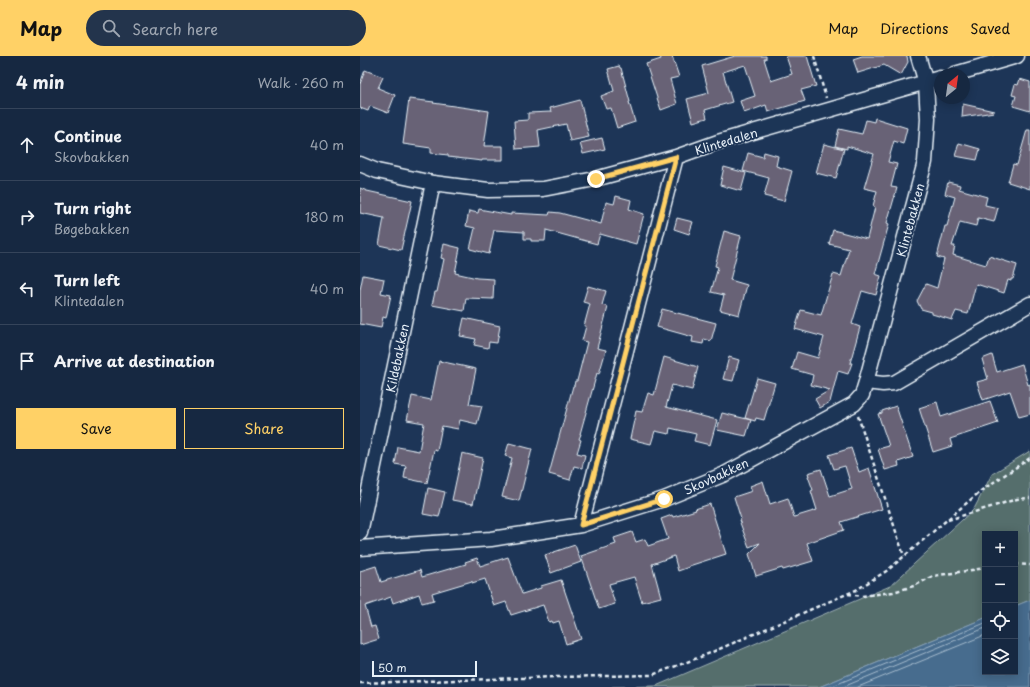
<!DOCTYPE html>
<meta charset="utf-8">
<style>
:root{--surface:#162841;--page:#23344c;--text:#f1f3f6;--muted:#9ea6b1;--line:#35445a;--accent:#ffd166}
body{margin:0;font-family:"Playpen Sans",sans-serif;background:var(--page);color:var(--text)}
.controls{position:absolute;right:12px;bottom:12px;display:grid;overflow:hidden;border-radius:0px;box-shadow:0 2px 10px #0003}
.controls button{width:36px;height:36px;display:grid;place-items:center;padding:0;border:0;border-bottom:1px solid var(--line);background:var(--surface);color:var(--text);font:20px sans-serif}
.compass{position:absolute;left:574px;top:12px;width:36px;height:36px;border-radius:50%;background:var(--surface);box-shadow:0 2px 10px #0003;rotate:29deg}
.scale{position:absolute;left:12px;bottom:10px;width:105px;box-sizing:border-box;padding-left:4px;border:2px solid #e8f1f8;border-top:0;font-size:11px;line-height:14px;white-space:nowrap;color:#e8f1f8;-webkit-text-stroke:3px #1d3557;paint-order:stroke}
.stop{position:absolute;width:12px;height:12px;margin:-9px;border:3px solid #ffd166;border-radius:50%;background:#fff}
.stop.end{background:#ffd166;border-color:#fff;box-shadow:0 1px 4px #0008}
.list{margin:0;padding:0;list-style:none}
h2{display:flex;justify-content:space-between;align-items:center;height:52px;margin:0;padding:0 16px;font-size:17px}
h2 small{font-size:13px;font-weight:400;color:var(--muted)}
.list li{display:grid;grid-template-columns:26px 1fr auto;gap:12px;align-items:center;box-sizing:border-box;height:72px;padding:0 16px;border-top:1px solid var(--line)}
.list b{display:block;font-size:15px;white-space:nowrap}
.list p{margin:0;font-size:13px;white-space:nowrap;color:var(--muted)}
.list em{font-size:13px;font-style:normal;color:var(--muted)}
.actions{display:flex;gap:8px;padding:12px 16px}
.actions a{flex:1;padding:9px 0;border:1px solid var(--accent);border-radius:0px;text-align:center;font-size:14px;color:var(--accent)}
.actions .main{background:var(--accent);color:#111}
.icon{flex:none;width:22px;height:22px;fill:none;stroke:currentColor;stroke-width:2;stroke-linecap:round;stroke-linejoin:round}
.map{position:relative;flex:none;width:670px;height:631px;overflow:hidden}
header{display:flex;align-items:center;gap:24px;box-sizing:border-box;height:56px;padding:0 20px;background:var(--accent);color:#111}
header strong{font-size:19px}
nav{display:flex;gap:22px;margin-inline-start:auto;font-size:14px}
.search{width:280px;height:36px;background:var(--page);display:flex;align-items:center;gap:10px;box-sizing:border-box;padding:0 14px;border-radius:22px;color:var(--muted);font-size:15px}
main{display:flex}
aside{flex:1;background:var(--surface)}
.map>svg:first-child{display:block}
.green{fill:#556e6c;stroke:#9eb0b2}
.water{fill:#466c8e;stroke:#87a1b8}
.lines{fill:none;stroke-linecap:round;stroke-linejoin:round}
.shore{stroke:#a7bcce;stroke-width:1}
.building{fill:#676276;stroke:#e8f1f8}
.street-casing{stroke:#e8f1f8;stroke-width:17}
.path{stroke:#e8f1f8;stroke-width:2.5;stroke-dasharray:4 3;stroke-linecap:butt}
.street{stroke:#1d3557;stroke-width:14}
.route{stroke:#ffd166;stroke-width:5}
.labels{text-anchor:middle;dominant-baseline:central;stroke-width:3.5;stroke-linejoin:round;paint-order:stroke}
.street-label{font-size:12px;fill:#e8f1f8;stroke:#1d3557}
</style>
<header>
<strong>Map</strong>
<div class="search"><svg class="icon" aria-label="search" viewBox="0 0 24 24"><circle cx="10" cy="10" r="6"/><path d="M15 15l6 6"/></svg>Search here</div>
<nav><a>Map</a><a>Directions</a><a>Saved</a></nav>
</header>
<main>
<aside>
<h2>4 min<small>Walk · 260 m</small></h2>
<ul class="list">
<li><svg class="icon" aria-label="ahead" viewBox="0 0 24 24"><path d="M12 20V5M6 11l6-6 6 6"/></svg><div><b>Continue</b><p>Skovbakken</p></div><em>40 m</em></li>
<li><svg class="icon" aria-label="right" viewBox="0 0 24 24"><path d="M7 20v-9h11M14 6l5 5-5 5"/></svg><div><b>Turn right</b><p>Bøgebakken</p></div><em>180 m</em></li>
<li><svg class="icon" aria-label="left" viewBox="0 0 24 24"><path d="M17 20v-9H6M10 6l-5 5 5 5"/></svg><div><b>Turn left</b><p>Klintedalen</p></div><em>40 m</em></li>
<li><svg class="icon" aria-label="arrive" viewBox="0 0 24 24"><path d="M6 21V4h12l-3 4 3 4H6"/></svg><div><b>Arrive at destination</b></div></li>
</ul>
<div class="actions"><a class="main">Save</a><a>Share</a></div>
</aside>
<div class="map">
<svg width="670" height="631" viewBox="0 0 670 631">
<rect width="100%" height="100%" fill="#1d3557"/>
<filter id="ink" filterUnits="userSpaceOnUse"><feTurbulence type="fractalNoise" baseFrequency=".025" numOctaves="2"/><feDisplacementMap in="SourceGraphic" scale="8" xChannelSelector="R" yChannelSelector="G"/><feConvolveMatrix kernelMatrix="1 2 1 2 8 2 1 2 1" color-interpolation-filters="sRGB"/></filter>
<g filter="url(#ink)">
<path class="green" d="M670,395V544L655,550V478H625V562L459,631H252L296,630L530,530L614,453L632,418Z"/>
<path class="water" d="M670,544V631H459L625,562V616H655V550Z"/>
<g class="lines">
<path class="shore" d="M470,631L625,567
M483,631L625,572
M498,631L625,579"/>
</g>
<path class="building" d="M300,0H312L319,21L310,23L317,48L301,54L286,8L301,3Z
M375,0H406V3H404L411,25L432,18L426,0H447L456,30L441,34L445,45L408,56L406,49L384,57L380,45L395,40L385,9L363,16L372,46L345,54L347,62L333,66L327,43L349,37L342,10Z
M502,0H547L548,6L541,19L524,9L498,17L493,3Z
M259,10L260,12H261L270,46H269L275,66L257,72L251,52L246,53L241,40L254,35L248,13Z
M5,14L23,21L18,32L35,39L28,57L10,50L8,55L0,52V28Z
M660,23L670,26V55L653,50L656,40L652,39L655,28L658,29Z
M49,43L74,46L73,47L129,55L124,90H143V104H122V105L88,101V99L71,97V92L43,88Z
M220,44L229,81L210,85L206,68L178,74L180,91L156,93L154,65L168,64V57L191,56L190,52Z
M603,48L634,55V56L602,61Z
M515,62L547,72L543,88L534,85L528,106L537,108L531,131L537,132L527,167L529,168L515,218L521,220L516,239L502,235L492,268L500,271L490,307H492L488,318L478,315L470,346L460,352L455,343L470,334L451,329L453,319L432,313L437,296L458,302L464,281L435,273L441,254L461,259L473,218L481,220L489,193L469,188L473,174L507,183L515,151L513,150L517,135L504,132L514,98L487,90V93L475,90L479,73L502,78L506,64L514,66Z
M667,74H670V133L648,126L653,108L657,109Z
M242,82L245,93L223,98L220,87Z
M599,87L620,93L617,104L595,100Z
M464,88L484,93L476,122L456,117Z
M404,96L418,100L416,110L432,115L424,145L404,140L409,122L383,115L388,97L403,101Z
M364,111L386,117L381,135L360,129Z
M588,126L600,129L599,133L627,141L625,149L638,152L634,166L618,162L616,170L600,166L592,190H595L593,199L626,209L629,200L657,209L653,223H651V225L648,224L644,237L616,228L608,258L596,255L592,264L572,258V256L561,253L557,245L566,228L577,232L584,203L577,201L585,170H587L595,141L585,138Z
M0,132L7,135L52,145L41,194L19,189L24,162L0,157Z
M256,140L271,144L269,153L284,158L276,188L240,178L237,188L186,174L185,185H171V183H164V176L134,174L129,198L110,193L115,172L106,170L109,155L118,157L119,153L151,159V157L189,159L190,156L200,157L241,168L246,146L254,148Z
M317,162L333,166L329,178L314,173Z
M364,175L381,180L370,224L387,229L379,259L360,254L364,239L351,236L358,211L355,210Z
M84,188L100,192L95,217L117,222L134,223L133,243L106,242L104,255L72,249L75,236H77L84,203L81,202Z
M3,219L24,223L21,237L31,239L26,262L23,261L21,272L0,268V234Z
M228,230L246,235L242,249L248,251L237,292L246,294L239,318L237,317L220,378H221L219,383L221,384L217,397L225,399L222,412L214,410L210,424L189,418L213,330H214L215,325H217L227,286L222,285L226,270H224L230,248L223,246Z
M302,253L356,267L351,285L344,283L343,288L332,286L333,281L297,271Z
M104,262L140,270L137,287L129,286L128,292L114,289L116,283L100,280Z
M632,299L637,316L662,308L668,329L670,328V358L659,361L650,335L623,344L617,326L628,323L622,303Z
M304,301L338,311L332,334L312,329L306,351L357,364L350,389L334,385L336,378L310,372L309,378L295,375L291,388L270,383L276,355L282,356L288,337L294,339Z
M369,301L379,304L373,325L363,323Z
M79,305L116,313L109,348L122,350L117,368L100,364L98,373L82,370L77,395L74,394L67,427L44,422L46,410L35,408L38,391L59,395L64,367L47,364L52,340L71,344Z
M397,322L415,327L404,364L396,362L395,365L385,362Z
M630,345L638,367L590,383L592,390L573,396L559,352L577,346L581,361Z
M536,350L553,401L538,406L539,410L525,414L518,393L529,390L518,358L522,357V355Z
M362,357L391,364L386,380L357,374Z
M149,387L172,393L159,445L142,441L152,402L145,400Z
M491,392L499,416L509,412L522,453L481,466L484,474L447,487L453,505L423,514L422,512L396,520L389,498L400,487L389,491L379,464L381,463L374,441L392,435L390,430L403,425L410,448L428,442L434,461L457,454L451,435L453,434L448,420H449L448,417L461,413L470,440L492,433L485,410L474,413L469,399Z
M102,397L123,402L113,448L92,444Z
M68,432L85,436L79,461L63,458Z
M350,448L366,498L329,510V511L318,515L314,500L292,508L301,541L282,546L274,521L249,528L255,548L239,553L221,500L256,488L254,482L272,476L276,486L285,483L288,490L308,483L301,463L312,459L313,461L336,454L335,453Z
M215,489L221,506L191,517L185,499Z
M148,501L162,538L181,532V530L201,524L221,583L206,588L199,565L193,567L192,565L189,566L183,549L151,559L146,546L134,550L125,523L112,527V525L72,537L74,544L62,547L59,538L33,547L31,541L5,550L11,571L15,570L19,583L0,589V515L16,510L21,526L60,514L62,521L106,508L105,506L117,502L120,510Z"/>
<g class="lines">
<g class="street-casing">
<path id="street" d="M595,18L657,0
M0,108L17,115L73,127L128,134L183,133L235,123L316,101L358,86L580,22
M506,326L565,106L568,63L566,27L558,0
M221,469L316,101
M0,477L73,127
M0,492L131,483L221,469L304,443L365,418L494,348L502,339L506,326L523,328L534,327L670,248"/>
</g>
<path class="path" d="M454,0L466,42
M498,360L544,500
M588,464L657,443L670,442
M655,508L670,509
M488,538L502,540L533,536L554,530L573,520L625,512
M0,627L197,621L292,619L343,600L496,534L528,514L622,434L670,402"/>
<use href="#street" class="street"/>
</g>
</g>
<g class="lines" filter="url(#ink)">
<path class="route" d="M236,123L316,101L221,469L304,443"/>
</g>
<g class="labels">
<g class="street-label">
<text transform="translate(366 85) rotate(-17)">Klintedalen</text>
<text transform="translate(550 164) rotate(-75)">Klintebakken</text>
<text transform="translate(37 302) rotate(-78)">Kildebakken</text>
<text transform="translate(356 420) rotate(-25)">Skovbakken</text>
</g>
</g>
</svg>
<div class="controls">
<button>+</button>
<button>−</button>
<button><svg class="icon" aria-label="locate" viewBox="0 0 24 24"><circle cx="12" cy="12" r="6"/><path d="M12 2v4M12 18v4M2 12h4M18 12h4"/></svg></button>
<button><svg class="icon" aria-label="layers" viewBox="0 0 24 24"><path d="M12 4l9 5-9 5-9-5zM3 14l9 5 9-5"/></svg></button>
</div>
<svg class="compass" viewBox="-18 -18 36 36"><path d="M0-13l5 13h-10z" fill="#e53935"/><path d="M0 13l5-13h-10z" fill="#9ea6b1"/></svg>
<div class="scale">50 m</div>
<div class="stop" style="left:304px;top:443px"></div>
<div class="stop end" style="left:236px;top:123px"></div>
</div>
</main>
